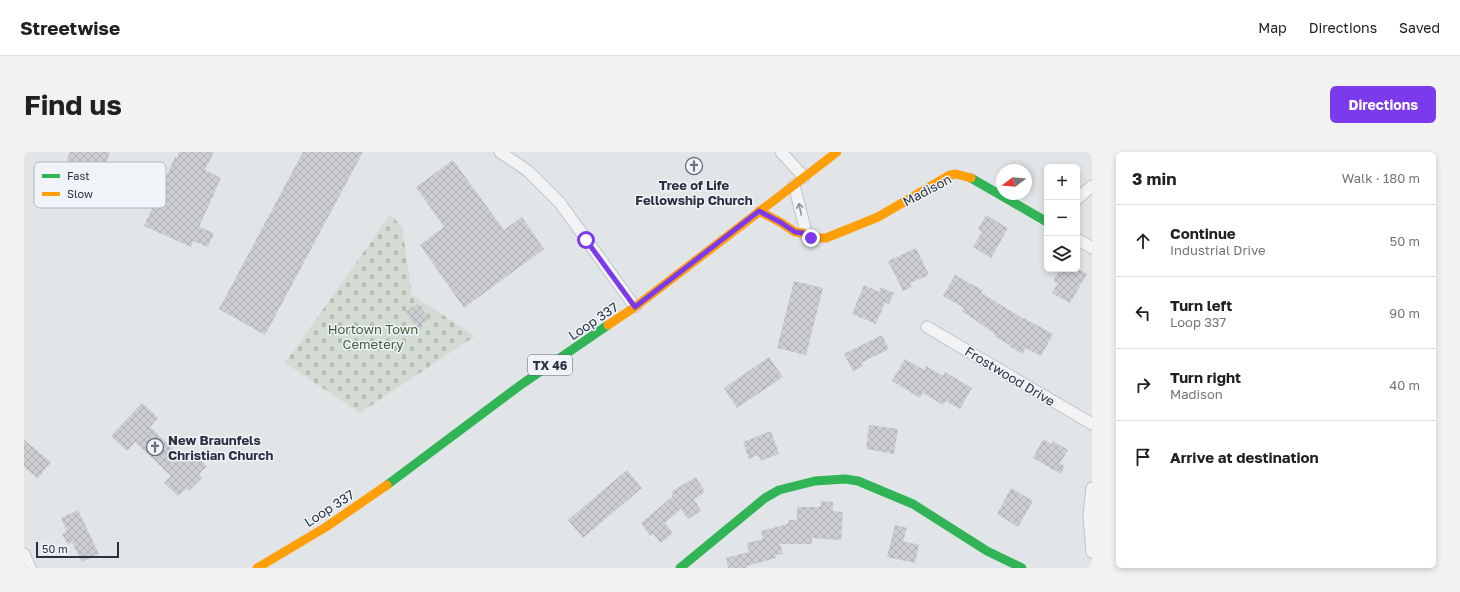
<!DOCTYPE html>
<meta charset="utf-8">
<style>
:root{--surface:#fff;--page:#f2f2f2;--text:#202124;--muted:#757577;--line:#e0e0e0;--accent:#7c3aed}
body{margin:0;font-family:"Golos Text",sans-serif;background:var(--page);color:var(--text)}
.controls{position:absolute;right:12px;top:12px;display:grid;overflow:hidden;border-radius:6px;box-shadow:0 2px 6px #0003}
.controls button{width:36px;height:36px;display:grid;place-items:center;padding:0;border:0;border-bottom:1px solid var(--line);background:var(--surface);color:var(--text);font:20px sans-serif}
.compass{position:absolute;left:972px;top:12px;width:36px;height:36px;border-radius:50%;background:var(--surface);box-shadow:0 2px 6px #0003;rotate:254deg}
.scale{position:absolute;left:12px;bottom:10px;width:83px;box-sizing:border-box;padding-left:4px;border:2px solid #283243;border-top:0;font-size:11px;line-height:14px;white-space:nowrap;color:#283243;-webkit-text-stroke:3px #f0f3f7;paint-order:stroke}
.stop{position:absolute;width:12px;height:12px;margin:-9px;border:3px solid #7c3aed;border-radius:50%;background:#fff}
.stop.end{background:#7c3aed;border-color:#fff;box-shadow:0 1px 4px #0008}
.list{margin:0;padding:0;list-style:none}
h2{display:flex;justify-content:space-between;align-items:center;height:52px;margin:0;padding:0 16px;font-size:17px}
h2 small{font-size:13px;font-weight:400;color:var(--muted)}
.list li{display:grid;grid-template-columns:26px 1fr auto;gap:12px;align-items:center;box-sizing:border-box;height:72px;padding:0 16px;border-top:1px solid var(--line)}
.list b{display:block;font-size:15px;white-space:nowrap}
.list p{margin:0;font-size:13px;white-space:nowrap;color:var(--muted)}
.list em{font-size:13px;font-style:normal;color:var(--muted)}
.icon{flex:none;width:22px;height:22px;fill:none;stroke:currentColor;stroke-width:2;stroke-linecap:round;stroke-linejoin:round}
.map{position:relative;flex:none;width:1068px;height:416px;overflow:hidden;border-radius:6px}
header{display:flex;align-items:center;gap:24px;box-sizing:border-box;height:56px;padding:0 20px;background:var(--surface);border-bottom:1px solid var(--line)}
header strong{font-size:19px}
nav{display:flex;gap:22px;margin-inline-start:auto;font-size:14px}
.intro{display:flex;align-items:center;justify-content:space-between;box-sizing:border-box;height:96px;padding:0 24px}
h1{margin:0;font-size:28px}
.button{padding:10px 18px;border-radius:6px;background:var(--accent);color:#fff;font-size:14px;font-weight:700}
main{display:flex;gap:24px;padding:0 24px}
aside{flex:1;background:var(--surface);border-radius:6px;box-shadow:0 2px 6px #0003}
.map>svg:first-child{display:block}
.cemetery{fill:url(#cemetery-stones)}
.building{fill:url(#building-cross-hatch)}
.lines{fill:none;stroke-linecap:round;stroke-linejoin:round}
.street-casing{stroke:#c0c3c6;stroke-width:13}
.street{stroke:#f2f3f4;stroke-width:11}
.fast{stroke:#30b455;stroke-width:9}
.slow{stroke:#ff9f0a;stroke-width:9}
.oneway{stroke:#8d929c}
.route{stroke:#7c3aed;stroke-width:5}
.labels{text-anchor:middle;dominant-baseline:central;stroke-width:3;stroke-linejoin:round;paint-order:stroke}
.shield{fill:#f0f3f7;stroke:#646c79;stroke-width:1}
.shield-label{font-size:12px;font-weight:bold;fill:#283243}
.poi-label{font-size:13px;font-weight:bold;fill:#283243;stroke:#f0f3f7}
.street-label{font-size:13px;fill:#283243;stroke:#f0f3f7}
.park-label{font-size:13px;fill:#3e5f34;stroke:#f0f3f7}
.key{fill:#f0f3f7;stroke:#b4b9c1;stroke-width:1}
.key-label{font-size:11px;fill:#283243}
</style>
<header>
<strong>Streetwise</strong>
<nav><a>Map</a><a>Directions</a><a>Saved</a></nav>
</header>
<div class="intro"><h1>Find us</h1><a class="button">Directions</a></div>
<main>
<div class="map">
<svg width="1068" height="416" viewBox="0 0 1068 416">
<defs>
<pattern id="cemetery-stones" width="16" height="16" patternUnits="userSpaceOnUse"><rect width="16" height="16" fill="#d3dcd3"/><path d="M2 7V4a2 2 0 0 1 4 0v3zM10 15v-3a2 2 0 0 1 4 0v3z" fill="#b5bdb6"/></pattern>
<pattern id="building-cross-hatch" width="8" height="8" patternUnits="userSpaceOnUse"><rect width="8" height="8" fill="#cbcdd0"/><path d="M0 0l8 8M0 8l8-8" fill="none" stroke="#aeb0b4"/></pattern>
</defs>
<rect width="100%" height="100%" fill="#e2e5e8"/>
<path class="cemetery" d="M366,63L378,74L388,143L451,184L336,261L261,211Z"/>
<path class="building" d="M46,0H86L69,48L33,35Z
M155,0H190L181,18L197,26L175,75L190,81L184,95L169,89L167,95L120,74L151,5L153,6Z
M279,0H339L241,183L195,157Z
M429,8L480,78L498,65L520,97L440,156L396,93L420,75L392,35Z
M962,63L984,76L967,106L949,95L958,80L954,77Z
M892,96L905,123L886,131L888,135L879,139L864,109Z
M1036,117H1054L1063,122L1046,151L1028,141L1034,131L1029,129Z
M931,123L958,138L957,141L1000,167V166L1029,182L1017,204L1002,196L998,202L985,194L986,193L970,184L971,182L938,159L940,156L919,144Z
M770,129L799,136L782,203L753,196Z
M840,133L855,140L857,135L870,141L865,152L861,150L852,172L828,162Z
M394,152L405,167L392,175L382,159Z
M858,183L865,197L837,211L839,214L829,219L820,202Z
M745,205L759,225L713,256L700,236Z
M881,207L900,218L902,214L919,224L921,220L948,236L936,257L922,249L919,253L899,241L896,246L868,229Z
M118,251L134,266L126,275L161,308L168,301L183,314L175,322L178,326L165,339L162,336L154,344L140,331L147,324L111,290L103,299L87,284Z
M845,273L874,277L870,302L842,297Z
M747,279L755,302L736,309L734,303L725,307L719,290Z
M1019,287L1028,292L1029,289L1044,298L1036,311L1041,314L1037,322L1009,306Z
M0,288L27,310L14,326L0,315Z
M603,318L618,336L559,386L544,368Z
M672,325L681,340L670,347L677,359L664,367L657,357L641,371L649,381L637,391L629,382L626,384L617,371L649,344L647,340Z
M987,336L1009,349L994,375L973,362Z
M797,349L809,350V359L819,360L817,388L788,386V392H756L759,402L752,403V406L722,414L723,416H704L702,406L725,400L723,391L739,387L737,379L764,372V368H773V355H796Z
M54,358L75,402L58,410L48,390L44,393L38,382L43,380L37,366Z
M871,373L883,376L879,389L895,393L891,411L863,405Z"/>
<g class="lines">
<g class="street-casing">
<path id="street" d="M476,0L504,19L536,51L611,155
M757,0L780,25
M770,33L781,76L779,81
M1053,47L1068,34
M1053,87L1068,96
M903,175L1068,272
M1068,336L1065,363L1068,400
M0,402L6,416"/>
</g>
<use href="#street" class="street"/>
<path class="fast" d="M947,26L1023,70
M363,333L498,232L584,173
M656,416L741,346L755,338L791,329L821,327L834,329L889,352L963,399L998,416"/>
<path class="slow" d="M735,59L756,70L771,80L779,81L787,86H802L854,65L926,23L932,22L947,26
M584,173L611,155L813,0
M233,416L302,375L363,333"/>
</g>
<defs><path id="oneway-shaft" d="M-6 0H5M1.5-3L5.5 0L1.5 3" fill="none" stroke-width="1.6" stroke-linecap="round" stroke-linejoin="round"/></defs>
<use class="oneway" href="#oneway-shaft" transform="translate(776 57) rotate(-102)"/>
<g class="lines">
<path class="route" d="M562,88L611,155L735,59L756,70L771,80L779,81L787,86"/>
</g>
<defs>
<g id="church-ring" transform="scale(0.9)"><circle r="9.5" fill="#f0f3f7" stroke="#69717d" stroke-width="1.5"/><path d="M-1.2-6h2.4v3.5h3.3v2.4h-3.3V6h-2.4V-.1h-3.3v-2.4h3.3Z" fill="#69717d"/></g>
</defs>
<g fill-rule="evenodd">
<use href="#church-ring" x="670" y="14"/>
<use href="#church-ring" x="131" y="295"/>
</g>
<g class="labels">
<rect class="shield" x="504" y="203" width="44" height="20" rx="3"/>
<g class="shield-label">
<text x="526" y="213">TX 46</text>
</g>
<g class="poi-label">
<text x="670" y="33">Tree of Life<tspan x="670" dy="15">Fellowship Church</tspan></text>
<text x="144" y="288" text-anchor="start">New Braunfels<tspan x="144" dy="15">Christian Church</tspan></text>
</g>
<g class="street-label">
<text transform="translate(903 38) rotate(-28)">Madison</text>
<text transform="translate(569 169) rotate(-34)">Loop 337</text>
<text transform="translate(986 224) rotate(31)">Frostwood Drive</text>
<text transform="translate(305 356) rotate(-33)">Loop 337</text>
</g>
<g class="park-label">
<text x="349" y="177">Hortown Town<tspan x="349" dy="15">Cemetery</tspan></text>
</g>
</g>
<rect x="10" y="10" width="132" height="46" rx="6" class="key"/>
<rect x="18" y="22" width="18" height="4" fill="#30b455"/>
<rect x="18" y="40" width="18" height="4" fill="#ff9f0a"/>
<g class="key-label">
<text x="43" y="28">Fast</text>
<text x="43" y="46">Slow</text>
</g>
</svg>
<div class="controls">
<button>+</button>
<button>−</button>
<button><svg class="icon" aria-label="layers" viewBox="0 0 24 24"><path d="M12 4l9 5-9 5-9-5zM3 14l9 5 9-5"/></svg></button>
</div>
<svg class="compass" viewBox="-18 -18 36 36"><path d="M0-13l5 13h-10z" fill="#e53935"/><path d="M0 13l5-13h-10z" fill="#757577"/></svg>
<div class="scale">50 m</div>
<div class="stop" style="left:562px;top:88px"></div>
<div class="stop end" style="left:787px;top:86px"></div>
</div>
<aside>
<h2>3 min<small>Walk · 180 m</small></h2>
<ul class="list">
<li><svg class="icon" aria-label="ahead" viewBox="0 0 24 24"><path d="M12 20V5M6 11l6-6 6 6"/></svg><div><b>Continue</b><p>Industrial Drive</p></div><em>50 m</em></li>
<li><svg class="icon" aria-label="left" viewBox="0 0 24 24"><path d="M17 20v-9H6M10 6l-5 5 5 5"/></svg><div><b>Turn left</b><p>Loop 337</p></div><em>90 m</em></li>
<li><svg class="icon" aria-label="right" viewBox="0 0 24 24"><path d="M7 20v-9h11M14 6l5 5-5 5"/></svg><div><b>Turn right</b><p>Madison</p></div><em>40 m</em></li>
<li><svg class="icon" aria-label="arrive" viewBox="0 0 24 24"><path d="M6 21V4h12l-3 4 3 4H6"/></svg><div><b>Arrive at destination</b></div></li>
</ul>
</aside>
</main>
